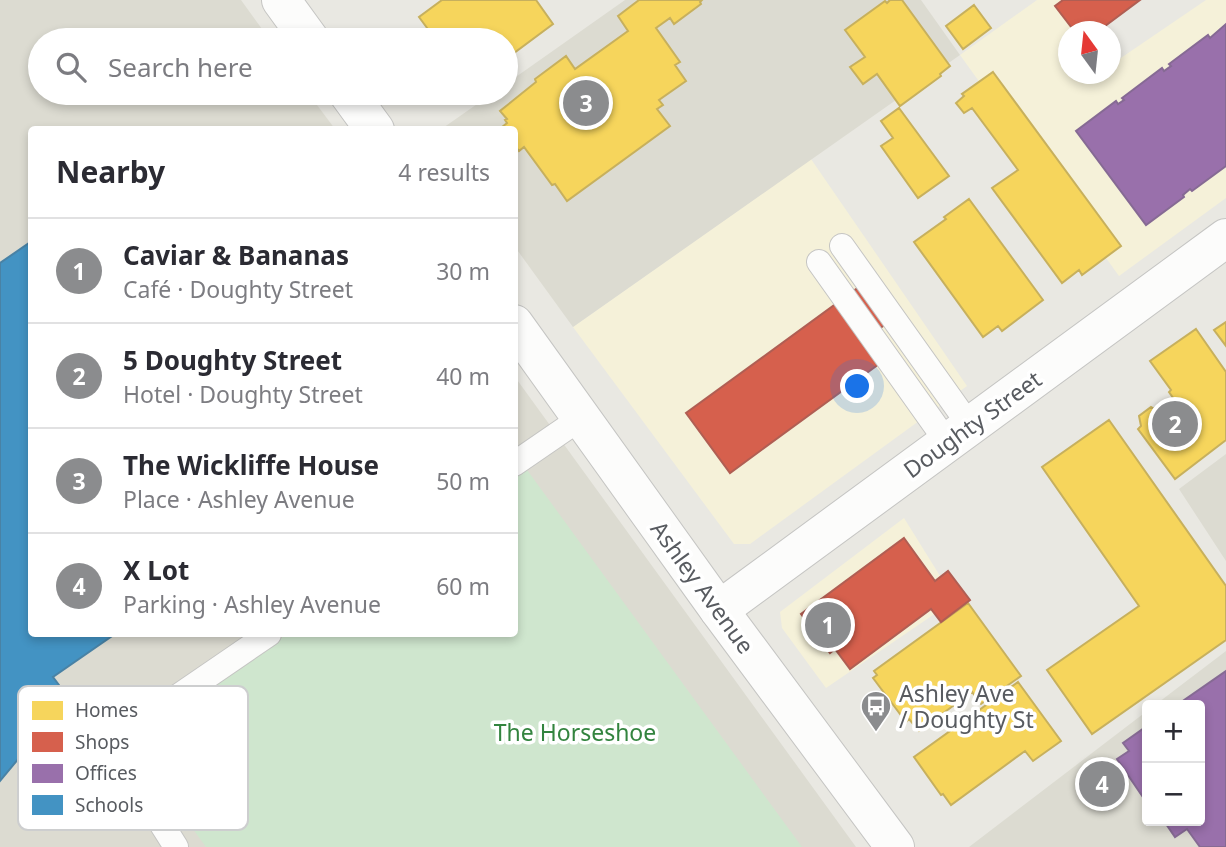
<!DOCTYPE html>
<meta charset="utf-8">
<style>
:root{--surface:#fff;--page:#f7f7f7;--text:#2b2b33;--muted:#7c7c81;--line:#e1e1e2;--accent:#8b8c8e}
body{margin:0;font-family:"Noto Sans",sans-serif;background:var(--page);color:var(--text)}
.controls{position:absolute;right:21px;bottom:21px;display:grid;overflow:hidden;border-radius:7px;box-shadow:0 4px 10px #0003}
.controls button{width:63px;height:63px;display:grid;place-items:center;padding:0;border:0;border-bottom:2px solid var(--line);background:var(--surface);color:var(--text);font:35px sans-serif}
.compass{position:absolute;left:1058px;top:21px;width:63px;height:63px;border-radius:50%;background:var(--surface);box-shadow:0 4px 10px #0003;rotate:345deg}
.you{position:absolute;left:858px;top:387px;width:24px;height:24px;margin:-18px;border:5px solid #fff;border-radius:50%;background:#1a73e8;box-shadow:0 0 0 10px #1a73e833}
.badge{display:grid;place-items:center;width:46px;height:46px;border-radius:50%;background:var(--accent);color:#fff;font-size:23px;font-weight:700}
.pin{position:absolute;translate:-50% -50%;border:4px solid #fff;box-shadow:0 2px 7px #0006}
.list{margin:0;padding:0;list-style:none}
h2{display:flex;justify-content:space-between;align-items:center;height:91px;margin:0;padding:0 28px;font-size:30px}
h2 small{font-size:23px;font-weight:400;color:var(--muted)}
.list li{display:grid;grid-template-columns:46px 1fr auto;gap:21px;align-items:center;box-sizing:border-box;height:105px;padding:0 28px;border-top:2px solid var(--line)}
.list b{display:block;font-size:26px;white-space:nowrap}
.list p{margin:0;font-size:23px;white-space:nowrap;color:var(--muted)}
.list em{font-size:23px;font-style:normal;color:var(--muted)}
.icon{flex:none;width:38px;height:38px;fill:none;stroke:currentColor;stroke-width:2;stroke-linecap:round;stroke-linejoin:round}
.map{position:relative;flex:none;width:1226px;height:847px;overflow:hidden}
.search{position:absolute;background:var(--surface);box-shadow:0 4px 10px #0003;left:28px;top:28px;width:490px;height:77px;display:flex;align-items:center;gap:18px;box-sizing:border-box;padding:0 24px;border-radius:38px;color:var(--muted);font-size:26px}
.panel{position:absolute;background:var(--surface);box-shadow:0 4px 10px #0003;left:28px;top:126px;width:490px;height:511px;border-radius:7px}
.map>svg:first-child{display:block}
.commercial{fill:#f5f1d9}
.education{fill:#dcdbd1}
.green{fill:#cfe6ce}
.homes{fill:#f6d55c;stroke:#c7b05d;stroke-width:2}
.shops{fill:#d6604d;stroke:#b05e53;stroke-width:2}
.offices{fill:#9970ab;stroke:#866a94;stroke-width:2}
.schools{fill:#4393c3;stroke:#4982a5;stroke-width:2}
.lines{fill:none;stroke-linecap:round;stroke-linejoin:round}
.service-casing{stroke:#c5c5c3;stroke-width:26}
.minor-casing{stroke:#c5c5c3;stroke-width:40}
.tertiary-casing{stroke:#c5c5c3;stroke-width:40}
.service{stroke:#fcfcfb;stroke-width:24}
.minor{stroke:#fcfcfb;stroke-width:38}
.tertiary{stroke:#fcfcfb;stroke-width:38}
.labels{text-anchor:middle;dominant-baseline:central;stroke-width:7;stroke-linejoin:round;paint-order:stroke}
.street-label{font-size:23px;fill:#585b60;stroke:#fff}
.poi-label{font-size:23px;fill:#585b60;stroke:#fff;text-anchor:start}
.park-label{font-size:23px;fill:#33843f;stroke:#fff}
.key{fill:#fff;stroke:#cdcecf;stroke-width:2}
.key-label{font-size:19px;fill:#585b60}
</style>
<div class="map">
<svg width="1226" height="847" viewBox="0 0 1226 847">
<rect width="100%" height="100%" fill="#e9e8e2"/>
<path class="commercial" d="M1037,0H1065L1088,31L1068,32V74H1110L1111,63L1112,64L1206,0H1226V198L1119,276L960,55Z
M811,159L967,386L750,544H734L573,327Z
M904,518L955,600L826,688L782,628L780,612Z"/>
<path class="education" d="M0,0H241L270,40H40V93H308L335,129L32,130V634H514L515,377L856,847H0Z
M625,0H921L960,55L573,327L515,247L514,130H440L493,93H506V84Z
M1226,454V561L1179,489Z
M1226,651V847H969L1147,711V821H1200V705H1155Z"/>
<path class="green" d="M522,463L802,847H206L190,825L182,810L178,794L175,775L177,757L182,735L191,715L221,681L287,634H514V469Z"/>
<path class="homes" d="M442,0H536L553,24L506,59V40H436L419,17Z
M639,0H702L700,2L701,4L674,24L670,18L656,28L680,62L675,65L686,81L659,100L663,105L657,109L670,126L567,201L555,184L552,185L524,147L519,151L514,145V130H503L502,127L507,123L505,120L507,119L500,111L536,82L535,79L566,56L575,69L628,31L618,16Z
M890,0H902L950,66L940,74L941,76L900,106L877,74L863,84L850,67L865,57L845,30L885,1L887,3Z
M974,5L991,28L963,49L946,26Z
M993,72L1121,246L1082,275L1079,270L1062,283L992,188L1018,170L972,108L964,113L956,103L964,96L962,94Z
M899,108L949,176L918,198L881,146L893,138L881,121Z
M969,199L1043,300L1002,331L998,326L983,337L914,242L946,219L944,217Z
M1226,322V346L1214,330Z
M1196,329L1226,372V440L1175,479L1138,429L1141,426L1139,416L1151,407L1161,413L1176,402L1169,392L1171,390L1150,361Z
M1109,420L1226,586V640L1092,734L1047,670L1139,606L1042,467Z
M968,603L1021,676L981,704L972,692L919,731L909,719L906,722L873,678L877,675L874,671Z
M1018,682L1061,741L1033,761L1025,751L951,805L943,794L941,795L914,757Z"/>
<path class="shops" d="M1063,0H1140L1097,32H1075L1055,6Z
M859,287L887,323L863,341L879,364L730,473L686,413Z
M904,538L935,581L948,571L970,600L941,622L931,609L850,669L835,649L830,653L801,614Z"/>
<path class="offices" d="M1226,24V166L1192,191L1190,189L1183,195L1184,197L1146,225L1076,131L1116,101L1118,104L1124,100L1122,98L1162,68L1164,71L1171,66L1169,64L1208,35L1210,38Z
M1226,671V847H1200L1187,829L1175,837L1164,821H1200V705H1177Z
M1147,726V803L1117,759L1129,751L1123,743Z"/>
<path class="schools" d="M32,241V634H115L53,677L59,685L43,719L24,752L0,781V263Z"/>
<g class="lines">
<g class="service-casing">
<path id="service" d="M842,246L970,426
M819,262L947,442
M514,464L581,418
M176,847L154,812L150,780L152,752L162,723L177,697L269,634"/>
</g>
<g class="minor-casing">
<path id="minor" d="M719,610L1226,238"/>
</g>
<g class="tertiary-casing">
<path id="tertiary" d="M281,0L310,40
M348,93L375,130
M514,324L719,610L895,847"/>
</g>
<use href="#service" class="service"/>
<use href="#minor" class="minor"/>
<use href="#tertiary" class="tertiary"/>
</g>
<defs>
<g id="bus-pin" transform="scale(1.575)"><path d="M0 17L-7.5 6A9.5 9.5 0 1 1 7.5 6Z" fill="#8b8c8e" stroke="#fff"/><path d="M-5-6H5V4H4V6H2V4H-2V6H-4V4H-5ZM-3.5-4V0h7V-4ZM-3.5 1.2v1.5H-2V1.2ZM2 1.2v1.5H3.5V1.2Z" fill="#fff"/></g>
</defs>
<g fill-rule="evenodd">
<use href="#bus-pin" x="876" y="706"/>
</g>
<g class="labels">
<g class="street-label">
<text transform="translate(972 424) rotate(-36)">Doughty Street</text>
<text transform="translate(703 587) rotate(54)">Ashley Avenue</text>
</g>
<g class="poi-label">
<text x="899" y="693">Ashley Ave<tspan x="899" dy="26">/ Doughty St</tspan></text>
</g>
<g class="park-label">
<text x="575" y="732">The Horseshoe</text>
</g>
</g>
<rect x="18" y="686" width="230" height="144" rx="10" class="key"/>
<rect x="32" y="701" width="31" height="19" fill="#f6d55c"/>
<rect x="32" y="732" width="31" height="20" fill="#d6604d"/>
<rect x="32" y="764" width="31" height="19" fill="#9970ab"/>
<rect x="32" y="795" width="31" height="20" fill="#4393c3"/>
<g class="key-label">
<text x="75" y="717">Homes</text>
<text x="75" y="749">Shops</text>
<text x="75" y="780">Offices</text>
<text x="75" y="812">Schools</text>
</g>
</svg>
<div class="controls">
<button>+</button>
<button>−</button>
</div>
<svg class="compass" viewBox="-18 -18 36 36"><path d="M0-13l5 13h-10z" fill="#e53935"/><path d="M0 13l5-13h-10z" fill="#7c7c81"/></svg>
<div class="you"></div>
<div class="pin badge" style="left:828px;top:625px">1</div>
<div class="pin badge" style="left:1175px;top:424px">2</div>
<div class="pin badge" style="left:586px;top:103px">3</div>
<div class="pin badge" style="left:1102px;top:784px">4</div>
<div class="search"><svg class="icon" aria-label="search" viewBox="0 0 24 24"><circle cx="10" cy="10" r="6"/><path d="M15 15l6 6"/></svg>Search here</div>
<section class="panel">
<h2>Nearby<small>4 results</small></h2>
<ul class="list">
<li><span class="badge">1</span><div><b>Caviar &amp; Bananas</b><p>Café · Doughty Street</p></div><em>30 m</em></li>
<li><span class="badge">2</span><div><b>5 Doughty Street</b><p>Hotel · Doughty Street</p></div><em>40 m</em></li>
<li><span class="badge">3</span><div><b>The Wickliffe House</b><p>Place · Ashley Avenue</p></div><em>50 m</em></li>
<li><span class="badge">4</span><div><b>X Lot</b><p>Parking · Ashley Avenue</p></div><em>60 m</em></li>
</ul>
</section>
</div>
